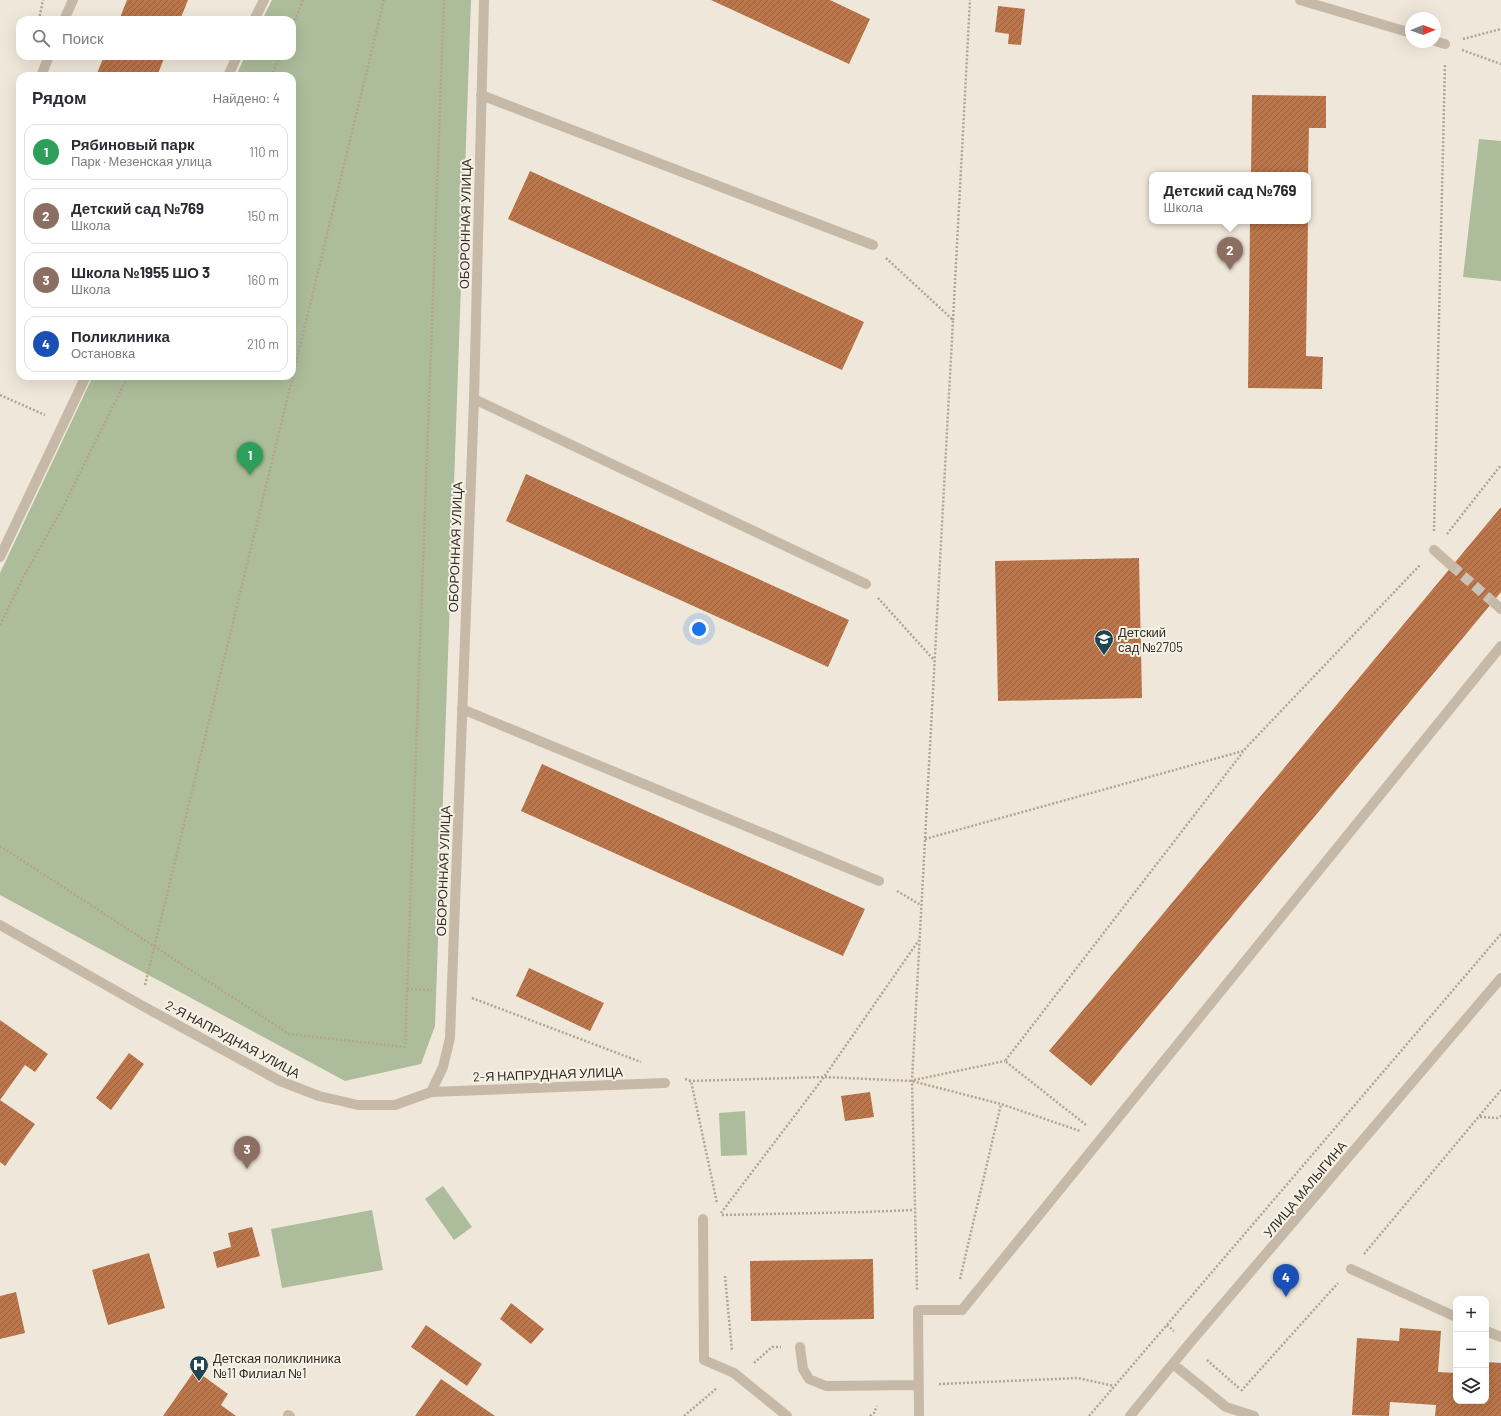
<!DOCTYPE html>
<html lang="ru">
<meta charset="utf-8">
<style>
:root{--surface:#fff;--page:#f2f2f3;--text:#2b2b33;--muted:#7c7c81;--line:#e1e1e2;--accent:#111827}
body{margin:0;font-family:Barlow,sans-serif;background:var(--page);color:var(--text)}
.controls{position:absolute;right:12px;bottom:12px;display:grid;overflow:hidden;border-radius:8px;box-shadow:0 4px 16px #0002}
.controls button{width:36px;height:36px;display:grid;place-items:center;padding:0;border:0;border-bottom:1px solid var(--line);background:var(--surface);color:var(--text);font:20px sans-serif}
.compass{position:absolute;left:1405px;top:12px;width:36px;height:36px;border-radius:50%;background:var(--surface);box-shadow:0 4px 16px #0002;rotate:89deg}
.you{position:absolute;left:699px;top:629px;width:14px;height:14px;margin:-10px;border:3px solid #fff;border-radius:50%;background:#1a73e8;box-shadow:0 0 0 6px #1a73e833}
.badge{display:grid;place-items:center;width:26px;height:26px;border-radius:50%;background:var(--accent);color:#fff;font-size:13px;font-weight:700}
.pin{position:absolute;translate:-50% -33px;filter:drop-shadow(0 1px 2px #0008)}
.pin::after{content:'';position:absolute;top:21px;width:14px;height:12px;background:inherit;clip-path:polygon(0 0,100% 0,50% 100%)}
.popup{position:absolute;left:1149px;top:172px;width:162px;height:52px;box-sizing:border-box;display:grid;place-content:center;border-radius:8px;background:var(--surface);filter:drop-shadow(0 1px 3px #0005);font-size:13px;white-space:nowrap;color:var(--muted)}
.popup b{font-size:15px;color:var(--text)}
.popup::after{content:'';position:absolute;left:50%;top:100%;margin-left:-8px;border:8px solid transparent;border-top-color:var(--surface)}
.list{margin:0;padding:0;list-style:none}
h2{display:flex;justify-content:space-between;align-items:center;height:52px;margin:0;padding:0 16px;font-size:17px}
h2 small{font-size:13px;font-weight:400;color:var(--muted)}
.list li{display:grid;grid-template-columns:26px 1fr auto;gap:12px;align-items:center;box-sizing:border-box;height:56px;margin:0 8px 8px;padding:0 8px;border:1px solid var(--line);border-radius:12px}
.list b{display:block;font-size:15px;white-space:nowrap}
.list p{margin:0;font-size:13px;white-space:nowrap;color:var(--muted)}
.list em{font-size:13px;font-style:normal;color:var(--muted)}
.icon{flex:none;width:22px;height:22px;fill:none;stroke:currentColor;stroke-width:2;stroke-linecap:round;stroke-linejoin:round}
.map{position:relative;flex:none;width:1501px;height:1416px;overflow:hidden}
.search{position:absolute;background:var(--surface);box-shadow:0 4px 16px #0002;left:16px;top:16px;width:280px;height:44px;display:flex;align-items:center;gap:10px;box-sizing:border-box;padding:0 14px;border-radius:12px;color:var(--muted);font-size:15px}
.panel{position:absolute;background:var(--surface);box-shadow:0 4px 16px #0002;left:16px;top:72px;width:280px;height:308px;border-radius:12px}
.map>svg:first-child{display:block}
.green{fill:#adbd9b}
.building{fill:url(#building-hatch)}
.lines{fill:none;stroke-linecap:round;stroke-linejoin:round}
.minor-tunnel{stroke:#c9c2b6;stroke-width:10;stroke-dasharray:10 5;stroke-linecap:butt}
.path{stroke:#b2a491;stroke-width:2.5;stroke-dasharray:2 2;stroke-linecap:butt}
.minor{stroke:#c6b9a7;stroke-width:10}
.labels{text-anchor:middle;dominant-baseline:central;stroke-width:4;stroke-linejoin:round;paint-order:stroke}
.street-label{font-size:13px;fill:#332c27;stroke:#f7f2e6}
.poi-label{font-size:13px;fill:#332c27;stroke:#f7f2e6;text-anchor:start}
</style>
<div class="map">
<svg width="1501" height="1416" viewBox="0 0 1501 1416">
<defs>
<pattern id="building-hatch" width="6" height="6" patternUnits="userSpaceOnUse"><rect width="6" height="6" fill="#bc764b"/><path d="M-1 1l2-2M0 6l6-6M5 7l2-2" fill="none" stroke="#99613e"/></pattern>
</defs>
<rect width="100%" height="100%" fill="#efe8da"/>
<path class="green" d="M272,0H471L435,1026L421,1064L345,1081L0,895V573L93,376H292V76H236L245,56H292V20H262Z
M1479,139L1501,141V281L1463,277Z
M745,1111L747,1155L721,1156L719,1113Z
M443,1186L472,1227L454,1240L425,1199Z
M372,1210L383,1270L282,1288L271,1229Z"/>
<path class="building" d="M127,0H188L180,20H119Z
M711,0H830L870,19L849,64Z
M998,6L1025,9L1021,45L1008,44L1009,34L995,32Z
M104,56H165L157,76H96Z
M1252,95L1326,96V128H1309L1308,175H1251Z
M530,171L864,322L842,370L508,219Z
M1250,221H1308L1306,356L1323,357L1322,389L1248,388Z
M526,474L849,620L828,667L506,521Z
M1501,507V592L1091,1086L1049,1051Z
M1139,558L1142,698L998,701L995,561Z
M542,764L865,909L843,956L521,811Z
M529,968L604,1003L590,1031L516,996Z
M0,1020L48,1054L35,1072L25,1065L0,1100L35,1124L5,1166L0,1162Z
M129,1053L144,1064L111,1110L96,1098Z
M870,1092L874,1117L845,1121L841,1096Z
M252,1227L260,1256L217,1268L213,1252L231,1247L228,1233Z
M149,1253L165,1308L108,1325L92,1270Z
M873,1259L874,1319L751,1321L750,1261Z
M16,1292L25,1333L0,1339V1296Z
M511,1303L544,1329L531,1344L500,1319Z
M426,1325L482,1364L467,1386L411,1347Z
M1400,1328L1441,1331L1438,1372L1456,1373V1401H1486V1362L1501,1363V1416H1435L1436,1405L1390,1402L1389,1416L1352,1415L1357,1338L1399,1341Z
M195,1370L228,1394L221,1405L236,1416H163Z
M441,1379L495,1416H415Z"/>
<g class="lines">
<path class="minor-tunnel" d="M1452,566L1493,602"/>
<path class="path" d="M39,20L43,0
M292,28L303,0
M1463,39L1501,29
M1462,50L1501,64
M271,76L280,56
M886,258L953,320L912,1081L917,1291
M953,320L970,0
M0,395L45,415
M1434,531L1445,64
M1447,534L1501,465
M878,598L934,660
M0,625L24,576L63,507L128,376
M925,839L1243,751L1420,565
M0,846L289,1034L405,1047L444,0
M897,891L921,905
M145,985L384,0
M407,989L432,990
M472,998L641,1062
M685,1079L691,1081L717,1203
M914,1080L1005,1061
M689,1081L824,1077L912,1081L1001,1104L1080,1131
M1480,1117L1497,1118L1501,1116
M1086,1125L1005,1061L1243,752
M721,1213L824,1077L919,940
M722,1215L864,1212L914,1210
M1364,1254L1501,1090
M725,1276L732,1351
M960,1279L1001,1104
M1167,1325L1174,1331
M1207,1360L1240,1389
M754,1363L772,1347H781
M939,1384L1078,1378L1114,1386
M1241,1391L1338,1283
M684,1416L717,1388
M870,1416L874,1413L877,1406
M1089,1416L1501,934"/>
<path class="minor" d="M1300,0L1411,33
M64,20L73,0
M254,20L264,0
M1435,41L1445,44
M41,76L49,56
M228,76L237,56
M481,95L873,245
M474,399L866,584
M1434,550L1452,566
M0,557L86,376
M1493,602L1501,609
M462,709L879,881
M0,925L141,1005L280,1081L319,1096L358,1105H395L431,1092L665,1083
M431,1092L443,1067L450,1038L474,399L484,0
M703,1219L704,1360L734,1373L787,1416
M1351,1269L1456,1317
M1486,1331L1501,1337
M800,1347L803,1369L809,1379L826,1386L918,1385
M1173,1364L1226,1407L1254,1416
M288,1415L290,1416
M919,1416L918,1310H962L1501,646
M1130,1416L1189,1344L1501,978"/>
</g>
<defs>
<g id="school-pin" transform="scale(1)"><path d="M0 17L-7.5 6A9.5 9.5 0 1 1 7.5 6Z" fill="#204751" stroke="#f7f2e6"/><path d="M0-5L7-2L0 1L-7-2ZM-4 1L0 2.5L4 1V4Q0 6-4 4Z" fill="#fff"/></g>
<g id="hospital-pin" transform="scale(1)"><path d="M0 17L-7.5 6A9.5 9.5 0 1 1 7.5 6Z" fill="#204751" stroke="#f7f2e6"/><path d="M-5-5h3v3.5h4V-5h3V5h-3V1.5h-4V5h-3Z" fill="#fff"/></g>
</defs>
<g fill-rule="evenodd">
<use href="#school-pin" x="1104" y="639"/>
<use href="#hospital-pin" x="199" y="1365"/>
</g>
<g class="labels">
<g class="street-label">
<text transform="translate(465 224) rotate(-89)">ОБОРОННАЯ УЛИЦА</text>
<text transform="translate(455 547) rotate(-88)">ОБОРОННАЯ УЛИЦА</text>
<text transform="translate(443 871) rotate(-88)">ОБОРОННАЯ УЛИЦА</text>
<text transform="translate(233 1039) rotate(28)">2-Я НАПРУДНАЯ УЛИЦА</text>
<text transform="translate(548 1074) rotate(-2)">2-Я НАПРУДНАЯ УЛИЦА</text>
<text transform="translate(1305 1189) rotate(-50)">УЛИЦА МАЛЫГИНА</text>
</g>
<g class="poi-label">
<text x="1118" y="632">Детский<tspan x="1118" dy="15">сад №2705</tspan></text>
<text x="213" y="1358">Детская поликлиника<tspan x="213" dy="15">№11 Филиал №1</tspan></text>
</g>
</g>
</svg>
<div class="controls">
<button>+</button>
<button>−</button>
<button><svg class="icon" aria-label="layers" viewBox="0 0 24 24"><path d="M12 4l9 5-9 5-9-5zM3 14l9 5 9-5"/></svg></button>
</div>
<svg class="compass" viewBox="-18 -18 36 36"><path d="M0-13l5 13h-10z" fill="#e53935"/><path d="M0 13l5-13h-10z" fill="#7c7c81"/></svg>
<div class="you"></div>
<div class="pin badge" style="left:250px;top:475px;background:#2e9e5b">1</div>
<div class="pin badge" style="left:1230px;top:270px;background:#8d6e63">2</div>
<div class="popup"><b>Детский сад №769</b>Школа</div>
<div class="pin badge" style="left:247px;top:1169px;background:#8d6e63">3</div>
<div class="pin badge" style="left:1286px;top:1297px;background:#1a4fb4">4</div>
<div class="search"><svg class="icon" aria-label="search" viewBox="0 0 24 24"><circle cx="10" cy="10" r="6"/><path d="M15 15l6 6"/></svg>Поиск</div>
<section class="panel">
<h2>Рядом<small>Найдено: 4</small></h2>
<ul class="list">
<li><span class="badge" style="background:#2e9e5b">1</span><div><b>Рябиновый парк</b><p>Парк · Мезенская улица</p></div><em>110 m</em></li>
<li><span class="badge" style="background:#8d6e63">2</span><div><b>Детский сад №769</b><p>Школа</p></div><em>150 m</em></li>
<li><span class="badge" style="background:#8d6e63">3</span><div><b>Школа №1955 ШО 3</b><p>Школа</p></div><em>160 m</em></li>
<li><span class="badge" style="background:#1a4fb4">4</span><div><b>Поликлиника</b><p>Остановка</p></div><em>210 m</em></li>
</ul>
</section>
</div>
